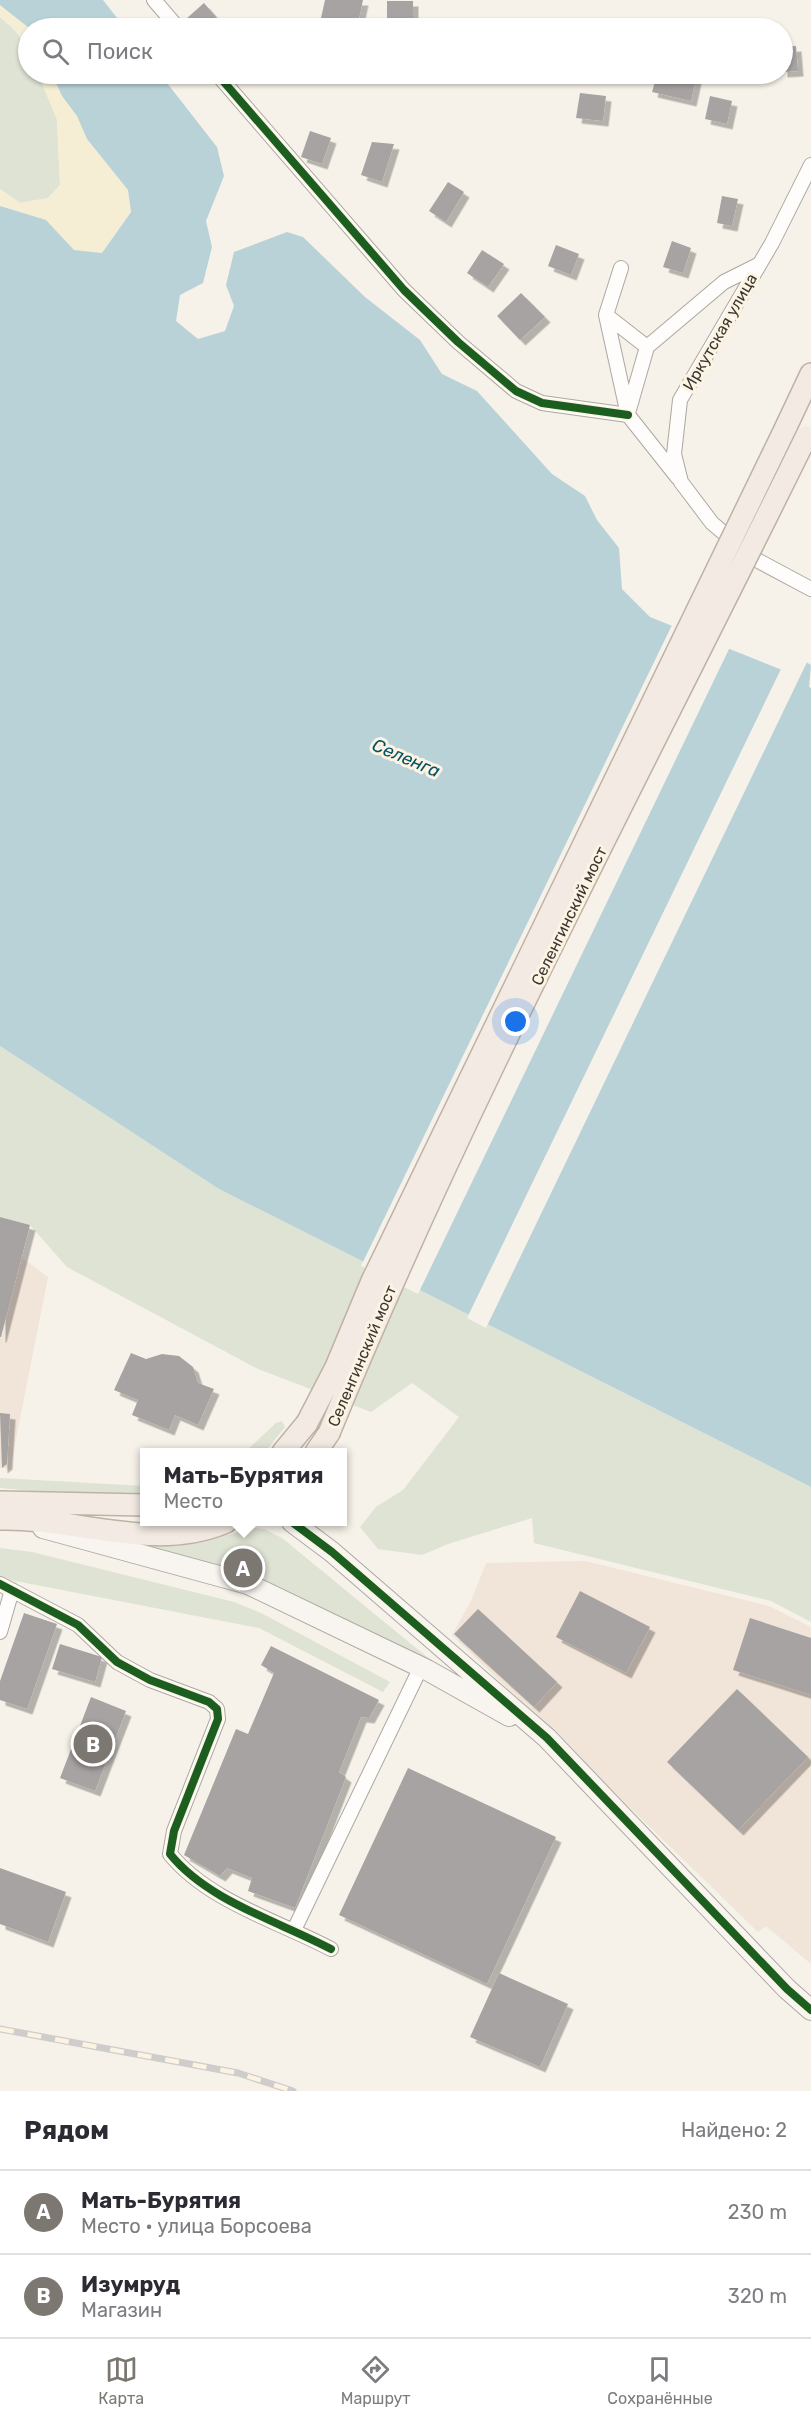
<!DOCTYPE html>
<html lang="ru">
<meta charset="utf-8">
<style>
:root{--surface:#fff;--page:#f2f2f3;--text:#2b2b33;--muted:#7c7c81;--line:#e1e1e2;--accent:#7c7871}
body{margin:0;font-family:Rubik,sans-serif;background:var(--page);color:var(--text)}
.you{position:absolute;left:516px;top:1022px;width:21px;height:21px;margin:-15px;border:4px solid #fff;border-radius:50%;background:#1a73e8;box-shadow:0 0 0 9px #1a73e833}
.badge{display:grid;place-items:center;width:39px;height:39px;border-radius:50%;background:var(--accent);color:#fff;font-size:20px;font-weight:700}
.pin{position:absolute;translate:-50% -50%;border:3px solid #fff;box-shadow:0 2px 6px #0006}
.popup{position:absolute;left:140px;top:1448px;width:207px;height:78px;box-sizing:border-box;display:grid;place-content:center;border-radius:0px;background:var(--surface);filter:drop-shadow(0 2px 4px #0005);font-size:20px;white-space:nowrap;color:var(--muted)}
.popup b{font-size:22px;color:var(--text)}
.popup::after{content:'';position:absolute;left:50%;top:100%;margin-left:-12px;border:12px solid transparent;border-top-color:var(--surface)}
.list{margin:0;padding:0;list-style:none}
h2{display:flex;justify-content:space-between;align-items:center;height:78px;margin:0;padding:0 24px;font-size:26px}
h2 small{font-size:20px;font-weight:400;color:var(--muted)}
.list li{display:grid;grid-template-columns:39px 1fr auto;gap:18px;align-items:center;box-sizing:border-box;height:84px;padding:0 24px;border-top:2px solid var(--line)}
.list b{display:block;font-size:22px;white-space:nowrap}
.list p{margin:0;font-size:20px;white-space:nowrap;color:var(--muted)}
.list em{font-size:20px;font-style:normal;color:var(--muted)}
.icon{flex:none;width:33px;height:33px;fill:none;stroke:currentColor;stroke-width:2;stroke-linecap:round;stroke-linejoin:round}
.map{position:relative;flex:none;width:811px;height:2091px;overflow:hidden}
.search{position:absolute;background:var(--surface);box-shadow:0 2px 4px #0004;left:18px;right:18px;top:18px;height:66px;display:flex;align-items:center;gap:15px;box-sizing:border-box;padding:0 21px;border-radius:33px;color:var(--muted);font-size:22px}
.sheet{height:246px;background:var(--surface)}
nav{display:flex;justify-content:space-around;align-items:center;box-sizing:border-box;height:84px;border-top:2px solid var(--line);background:var(--surface);font-size:16px;color:var(--muted)}
nav a{display:grid;justify-items:center;gap:3px}
nav .on{color:var(--accent)}
.map>svg:first-child{display:block}
.industrial{fill:#f1e4d8}
.green{fill:#dee3d4}
.sand{fill:#f5eed5}
.water{fill:#b9d2d8}
.pier{fill:#f6f2e9}
.building{fill:#a7a3a2;filter:url(#shadow)}
.lines{fill:none;stroke-linecap:round;stroke-linejoin:round}
.street-casing{stroke:#aba8a1;stroke-width:16}
.secondary-casing{stroke:#aba8a1;stroke-width:22}
.primary-casing{stroke:#bfb2a4;stroke-width:24}
.street{stroke:#fefdfc;stroke-width:14}
.secondary{stroke:#f8f4f0;stroke-width:20}
.primary{stroke:#f2eae3;stroke-width:21}
.rail-casing{stroke:#cfcdcb;stroke-width:7}
.rail{stroke:#fcf3e3;stroke-width:4.5;stroke-dasharray:14;stroke-linecap:butt}
.primary-bridge-casing{stroke:#bfb2a4;stroke-width:24;stroke-linecap:butt}
.primary-bridge{stroke:#f2eae3;stroke-width:21}
.cycleway-casing{stroke:#fcf3e3;stroke-width:11}
.cycleway{stroke:#1b5e20;stroke-width:8}
.labels{text-anchor:middle;dominant-baseline:central;stroke-width:6;stroke-linejoin:round;paint-order:stroke}
.street-label{font-size:16px;fill:#3a3731;stroke:#fcf3e3}
.water-label{font-size:18px;font-style:italic;fill:#035365;stroke:#fcf3e3}
</style>
<div class="map">
<svg width="811" height="2091" viewBox="0 0 811 2091">
<defs>
<filter id="shadow"><feDropShadow dx="5.5" dy="5.5" stdDeviation="0" flood-color="#0004"/></filter>
</defs>
<rect width="100%" height="100%" fill="#f6f2e9"/>
<path class="industrial" d="M0,1226L10,1249L48,1277L10,1469L0,1468Z
M585,1561L769,1606L811,1627V1964L766,1926L758,1932L452,1635L471,1601L486,1563Z"/>
<path class="green" d="M0,17C23,37 28,42 28,74H38L57,119L60,185L48,198L20,203L0,189Z
M0,1046L219,1189L811,1487V1622L771,1601L534,1543L532,1518L448,1544L422,1555L378,1549L360,1527L376,1507L403,1490L459,1417L412,1383L371,1412L258,1369L67,1267L30,1225L0,1217Z
M282,1421L285,1427L265,1452H245L276,1423Z
M0,1478L144,1486V1501L0,1488Z
M255,1528L264,1529L282,1538L455,1680L263,1590C273,1541 243,1540 219,1575L108,1543L150,1546L184,1545Z
M0,1548L32,1552L234,1602L263,1614L390,1682L383,1692L259,1628L0,1578Z"/>
<path class="sand" d="M0,5L29,28L28,52L22,36L0,17Z
M38,74H52L62,96L77,116L87,139L128,190L131,211L102,253L74,250L46,220L0,206V189L20,203L48,198L60,185L57,120Z"/>
<path class="water" d="M0,0H103L125,28H29L0,5Z
M52,74H160L217,147L224,176L206,221L212,247L203,283L180,295L176,321L198,339L225,331L234,306L226,285L234,252L287,232L303,237L365,297L420,340L442,374L477,391L552,474L585,496L597,520L619,548L622,589L650,617L782,670L796,656L811,665L809,687L811,688V1487L219,1189L0,1046V206L46,220L74,250L102,253L131,212L128,190L87,139L77,116L62,96Z"/>
<path class="pier" d="M673,623L731,645L418,1294L361,1266Z
M794,654L808,660L486,1328L467,1318L782,667Z"/>
<path class="building" d="M325,0H363L357,28L319,27Z
M387,1H413V24L387,23Z
M204,3L222,24L217,28H195L186,19Z
M796,46L798,71L782,72V47Z
M657,74H697L691,101L652,92Z
M580,93L606,96L603,121L576,118Z
M710,96L732,101L727,124L705,119Z
M310,131L331,138L322,164L301,157Z
M372,142L394,144L382,182L361,175Z
M448,182L464,192L446,222L429,211Z
M722,196L738,199L732,226L717,223Z
M672,241L691,248L683,273L663,267Z
M556,245L579,254L571,275L548,266Z
M482,250L504,264L488,287L467,273Z
M521,293L545,317L520,340L497,316Z
M0,1217L30,1225L1,1337H0Z
M131,1353L146,1359L162,1354L179,1356L193,1367L198,1383L214,1389L198,1425L175,1415L169,1430L132,1415L138,1400L114,1390Z
M0,1413L10,1414L7,1464L2,1468Z
M580,1591L650,1627L626,1673L556,1637Z
M478,1609L557,1682L534,1707L454,1634Z
M24,1613L57,1624L27,1709L0,1700V1681Z
M750,1618L811,1638V1695L733,1670Z
M60,1644L102,1657L95,1682L52,1669Z
M271,1646L379,1700L369,1718L361,1717L339,1772L346,1777L295,1908L248,1891L252,1878L227,1868L220,1876L184,1855L236,1729L248,1734L274,1673L261,1665Z
M737,1689L808,1757L738,1830L667,1762Z
M91,1697L126,1711L95,1791L60,1778Z
M408,1768L556,1837L487,1984L339,1915Z
M0,1868L66,1892L48,1942L0,1924Z
M499,1973L568,2004L540,2067L470,2037Z"/>
<g class="lines">
<g class="street-casing">
<path id="street" d="M154,0L178,28
M217,74L404,290L458,342L516,391L542,403L628,415
M811,165L772,243L680,400L674,454L681,482L712,523L753,558L811,589
M621,268L606,315L628,415L678,478
M606,315L647,347
M628,413L647,347L724,282L758,265
M0,1584L78,1625L117,1662L150,1680L209,1702L217,1709L218,1719L174,1831L170,1854C208,1901 278,1921 331,1949
M0,1632L12,1590
M294,1930L421,1667"/>
</g>
<g class="secondary-casing">
<path id="secondary" d="M292,1522L332,1552L547,1738L787,1989L811,2010
M43,1528L248,1584L427,1670L509,1716"/>
</g>
<g class="primary-casing">
<path id="primary" d="M785,429L811,374
M283,1452L307,1423
M316,1452L329,1433
M0,1502L144,1505
M0,1519C75,1517 154,1553 226,1522"/>
</g>
<use href="#street" class="street"/>
<use href="#secondary" class="secondary"/>
<use href="#primary" class="primary"/>
<g class="rail-casing">
<path id="rail" d="M0,2029L238,2073L293,2091"/>
</g>
<use href="#rail" class="rail"/>
<g class="primary-bridge-casing">
<path id="primary-bridge" d="M307,1423L336,1367L372,1281L785,429
M329,1433C468,1093 644,768 806,437"/>
</g>
<use href="#primary-bridge" class="primary-bridge"/>
<g class="cycleway-casing">
<path id="cycleway" d="M217,74L404,290L458,342L516,391L542,403L628,415
M292,1522L332,1552L547,1738L787,1989L811,2010
M0,1584L78,1625L117,1662L150,1680L209,1702L217,1709L218,1719L174,1831L170,1854C208,1901 278,1921 331,1949"/>
</g>
<use href="#cycleway" class="cycleway"/>
</g>
<g class="labels">
<g class="street-label">
<text transform="translate(720 332) rotate(-60)">Иркутская улица</text>
<text transform="translate(569 916) rotate(-64)">Селенгинский мост</text>
<text transform="translate(362 1356) rotate(-67)">Селенгинский мост</text>
</g>
<g class="water-label">
<text transform="translate(406 758) rotate(23)">Селенга</text>
</g>
</g>
</svg>
<div class="you"></div>
<div class="pin badge" style="left:243px;top:1568px">A</div>
<div class="popup"><b>Мать-Бурятия</b>Место</div>
<div class="pin badge" style="left:93px;top:1744px">B</div>
<div class="search"><svg class="icon" aria-label="search" viewBox="0 0 24 24"><circle cx="10" cy="10" r="6"/><path d="M15 15l6 6"/></svg>Поиск</div>
</div>
<section class="sheet">
<h2>Рядом<small>Найдено: 2</small></h2>
<ul class="list">
<li><span class="badge">A</span><div><b>Мать-Бурятия</b><p>Место · улица Борсоева</p></div><em>230 m</em></li>
<li><span class="badge">B</span><div><b>Изумруд</b><p>Магазин</p></div><em>320 m</em></li>
</ul>
</section>
<nav>
<a class="on"><svg class="icon" aria-label="map" viewBox="0 0 24 24"><path d="M3 6l6-2 6 2 6-2v14l-6 2-6-2-6 2zM9 4v14M15 6v14"/></svg>Карта</a>
<a><svg class="icon" aria-label="directions" viewBox="0 0 24 24"><path d="M12 3l9 9-9 9-9-9zM9 14v-3h6M13 9l2 2-2 2"/></svg>Маршрут</a>
<a><svg class="icon" aria-label="saved" viewBox="0 0 24 24"><path d="M7 4h10v16l-5-4-5 4z"/></svg>Сохранённые</a>
</nav>
